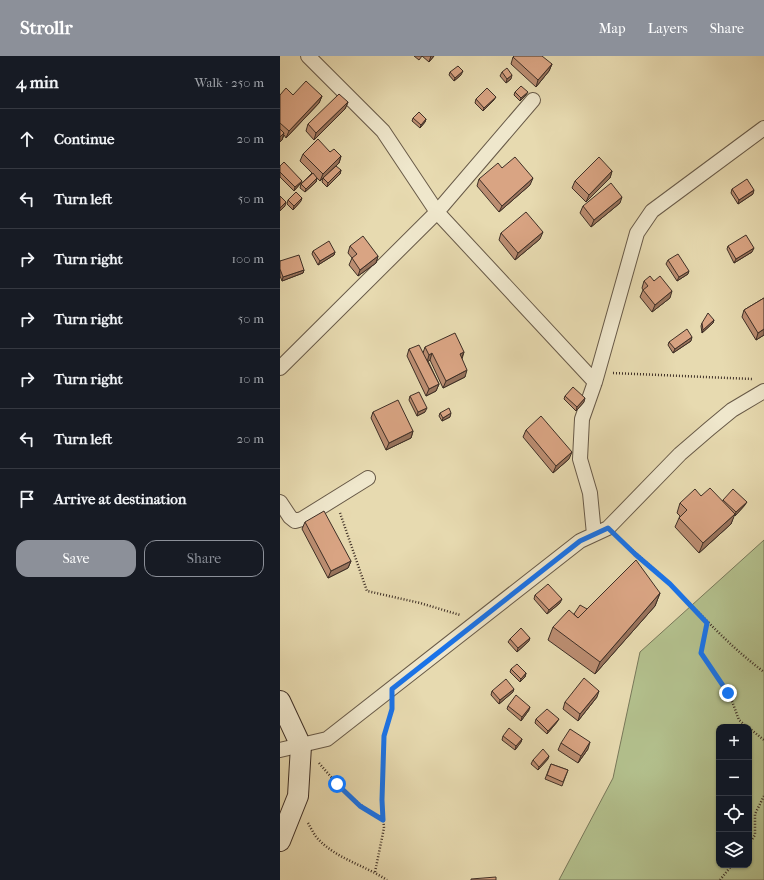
<!DOCTYPE html>
<meta charset="utf-8">
<style>
:root{--surface:#171b24;--page:#20242c;--text:#f1f3f6;--muted:#9ea1a6;--line:#363941;--accent:#8c9099}
body{margin:0;font-family:"IM FELL French Canon",serif;background:var(--page);color:var(--text)}
.controls{position:absolute;right:12px;bottom:12px;display:grid;overflow:hidden;border-radius:8px;box-shadow:0 1px 3px #0004}
.controls button{width:36px;height:36px;display:grid;place-items:center;padding:0;border:0;border-bottom:1px solid var(--line);background:var(--surface);color:var(--text);font:20px sans-serif}
.stop{position:absolute;width:12px;height:12px;margin:-9px;border:3px solid #1a73e8;border-radius:50%;background:#fff}
.stop.end{background:#1a73e8;border-color:#fff;box-shadow:0 1px 4px #0008}
.list{margin:0;padding:0;list-style:none}
h2{display:flex;justify-content:space-between;align-items:center;height:52px;margin:0;padding:0 16px;font-size:17px}
h2 small{font-size:13px;font-weight:400;color:var(--muted)}
.list li{display:grid;grid-template-columns:26px 1fr auto;gap:12px;align-items:center;box-sizing:border-box;height:60px;padding:0 16px;border-top:1px solid var(--line)}
.list b{display:block;font-size:15px;white-space:nowrap}
.list em{font-size:13px;font-style:normal;color:var(--muted)}
.actions{display:flex;gap:8px;padding:12px 16px}
.actions a{flex:1;padding:9px 0;border:1px solid var(--accent);border-radius:12px;text-align:center;font-size:14px;color:var(--accent)}
.actions .main{background:var(--accent);color:#fff}
.icon{flex:none;width:22px;height:22px;fill:none;stroke:currentColor;stroke-width:2;stroke-linecap:round;stroke-linejoin:round}
.map{position:relative;flex:none;width:484px;height:824px;overflow:hidden}
header{display:flex;align-items:center;gap:24px;box-sizing:border-box;height:56px;padding:0 20px;background:var(--accent);color:#fff}
header strong{font-size:19px}
nav{display:flex;gap:22px;margin-inline-start:auto;font-size:14px}
main{display:flex}
aside{flex:1;background:var(--surface)}
.map>svg:first-child{display:block}
.green{fill:#b3c08d;stroke:#78785a;fill-rule:evenodd}
.lines{fill:none;stroke-linecap:round;stroke-linejoin:round}
.minor-casing{stroke:#685a48;stroke-width:16}
.secondary-casing{stroke:#3e2f26;stroke-width:22}
.path{stroke:#3e2f26;stroke-width:2.5;stroke-dasharray:1 2;stroke-linecap:butt}
.minor{stroke:#efe7cc;stroke-width:14}
.secondary{stroke:#efe7cc;stroke-width:20}
.wall{fill:#bb8d71;stroke:#3e2f26}
.shaded-wall{fill:#98735c;stroke:#3e2f26}
.building{fill:#d9a483;stroke:#3e2f26}
.route{stroke:#1a73e8;stroke-width:5}
</style>
<header>
<strong>Strollr</strong>
<nav><a>Map</a><a>Layers</a><a>Share</a></nav>
</header>
<main>
<aside>
<h2>4 min<small>Walk · 250 m</small></h2>
<ul class="list">
<li><svg class="icon" aria-label="ahead" viewBox="0 0 24 24"><path d="M12 20V5M6 11l6-6 6 6"/></svg><div><b>Continue</b></div><em>20 m</em></li>
<li><svg class="icon" aria-label="left" viewBox="0 0 24 24"><path d="M17 20v-9H6M10 6l-5 5 5 5"/></svg><div><b>Turn left</b></div><em>50 m</em></li>
<li><svg class="icon" aria-label="right" viewBox="0 0 24 24"><path d="M7 20v-9h11M14 6l5 5-5 5"/></svg><div><b>Turn right</b></div><em>100 m</em></li>
<li><svg class="icon" aria-label="right" viewBox="0 0 24 24"><path d="M7 20v-9h11M14 6l5 5-5 5"/></svg><div><b>Turn right</b></div><em>50 m</em></li>
<li><svg class="icon" aria-label="right" viewBox="0 0 24 24"><path d="M7 20v-9h11M14 6l5 5-5 5"/></svg><div><b>Turn right</b></div><em>10 m</em></li>
<li><svg class="icon" aria-label="left" viewBox="0 0 24 24"><path d="M17 20v-9H6M10 6l-5 5 5 5"/></svg><div><b>Turn left</b></div><em>20 m</em></li>
<li><svg class="icon" aria-label="arrive" viewBox="0 0 24 24"><path d="M6 21V4h12l-3 4 3 4H6"/></svg><div><b>Arrive at destination</b></div></li>
</ul>
<div class="actions"><a class="main">Save</a><a>Share</a></div>
</aside>
<div class="map">
<svg width="484" height="824" viewBox="0 0 484 824">
<rect width="100%" height="100%" fill="#e7dab0"/>
<filter id="stains"><feTurbulence type="fractalNoise" baseFrequency=".005" numOctaves="4"/><feColorMatrix values="0 0 0 0 .2 0 0 0 0 .09 0 0 0 0 .02 0 0 0 .5 -.17"/></filter>
<radialGradient id="worn" r=".72"><stop offset=".6" stop-color="#630" stop-opacity="0"/><stop offset="1" stop-color="#630" stop-opacity=".3"/></radialGradient>
<path class="green" d="M484,484V824H279L333,722L360,596ZM439,671H469V809H439Z"/>
<g class="lines">
<g class="minor-casing">
<path id="minor" d="M28,0L103,75L157,156L315,326
M0,312L157,156L253,44
M0,446L10,461L15,465L22,463L88,422
M314,478L310,437L300,403L302,363L315,326L357,177L372,155L484,72
M0,694L47,683L300,485L328,472L400,398L429,373L452,354L484,335"/>
</g>
<g class="secondary-casing">
<path id="secondary" d="M0,645L21,690L18,740L0,785"/>
</g>
<path class="path" d="M333,317L472,323
M60,457L87,535L140,547L180,559
M339,482C355,498 375,512 391,529C422,559 449,590 484,616
M427,568L421,597L449,637L459,664L467,671
M469,672L484,684
M39,707C60,732 75,747 103,764
M28,767C31,772 34,779 38,783C57,803 84,809 107,824
M469,788L475,779V758L484,740
M95,816L104,772L102,744L104,680L112,653
M440,824L452,809"/>
<use href="#minor" class="minor"/>
<use href="#secondary" class="secondary"/>
</g>
<path class="wall" d="M134,0H154L149,6L142,0L139,4Z
M233,1L272,8L269,15L256,31L231,8Z
M170,16L181,19L174,25L169,19Z
M222,16L231,23L226,27L220,20Z
M235,36L246,39L240,45L234,39Z
M0,39L42,40L39,47L6,82L4,79L2,84L0,86Z
M196,43L214,44L203,55L195,47Z
M68,46L65,53L34,84L26,75L28,68Z
M133,62L146,63L145,66L140,72L132,65Z
M50,96L61,100L59,107L40,125L37,122L36,126L25,136L20,132L21,128L32,117L20,105L23,98Z
M0,110L22,125L20,128L14,135L0,121Z
M222,112L250,129L219,156L197,130L199,123Z
M61,114L60,118L47,131L42,126L43,122Z
M332,115L330,122L306,146L292,132L295,125Z
M452,133L473,138L458,148L451,137Z
M8,144L21,145L13,154L7,148Z
M340,147L311,171L300,157L303,150Z
M221,177L260,183L235,204L219,184Z
M70,190L98,200L96,207L78,220L69,209L72,202L68,197Z
M448,190L472,196L454,207L447,193Z
M33,195L55,196L54,199L38,209L32,198Z
M388,204L408,218L397,225L386,208Z
M0,205L24,214L23,217L2,225L0,220Z
M364,225H374L390,242L372,256L360,241L363,234L362,232Z
M484,242V279L476,284L462,261L464,254Z
M434,264L433,267L422,277L421,270L422,267Z
M411,285L393,297L388,289L389,286Z
M145,291L184,296L182,303L185,321L163,332L150,304L148,305L159,328L156,335L146,340L127,300L129,293L143,297Z
M130,340L145,356L137,360L129,344Z
M285,340L304,346L296,355L284,343Z
M93,356L133,375L131,382L106,394L91,362Z
M160,357L170,361L162,365L159,360Z
M246,374L289,403L273,417L243,381Z
M443,444L465,449L455,460L454,459L451,468L419,497L395,471L399,462L400,460L397,457L400,447L443,445Z
M25,466L71,505L68,512L48,522L22,473Z
M380,537L375,550L315,618L268,584L273,571L294,558L307,553Z
M255,539L280,547L267,558L254,543Z
M230,583L249,585L237,596L228,586Z
M231,613L246,617L245,621L240,626L230,616Z
M212,635L233,636L219,648L211,639Z
M317,641L298,665L283,653L285,646Z
M228,650L249,654L241,665L227,653Z
M256,663L277,666L267,678L255,667Z
M223,680L242,683L241,686L235,694L222,684Z
M281,687L308,693L298,707L278,694Z
M268,703L258,714L251,708L253,704Z
M271,708L288,714L282,730L265,723Z"/>
<path class="shaded-wall" d="M151,0H154L149,6Z
M272,8L269,15L256,31L258,24Z
M183,15L181,19L174,25L175,22Z
M232,19L231,23L226,27L227,23Z
M248,36L246,39L240,45L241,42Z
M42,40L39,47L6,82L9,75Z
M216,41L214,44L203,55L204,52Z
M68,46L65,53L34,84L36,77Z
M146,63L145,66L140,72L141,69Z
M4,77L2,84L0,86V81Z
M61,100L59,107L40,125L43,118Z
M61,114L60,118L47,131L48,127Z
M332,115L330,122L306,146L309,139Z
M37,122L36,126L25,136L26,133Z
M253,122L250,129L219,156L222,150Z
M22,125L20,128L14,135L15,131Z
M474,134L473,138L458,148L459,144Z
M342,141L340,147L311,171L314,164Z
M22,142L21,145L13,154L14,150Z
M6,146L5,150L0,155V152Z
M263,176L260,183L235,204L238,197Z
M474,192L472,196L454,207L456,203Z
M55,196L54,199L38,209L40,205Z
M98,200L96,207L78,220L80,214Z
M24,214L23,217L2,225L3,221Z
M409,215L408,218L397,225L399,221Z
M392,235L390,242L372,256L375,249Z
M434,264L433,267L422,277L423,274Z
M484,273V279L476,284L478,277Z
M412,281L411,285L393,297L395,293Z
M184,296L181,303L180,298Z
M152,297L150,304L147,306L149,299Z
M187,314L185,321L163,332L166,325Z
M159,328L156,335L146,340L149,333Z
M305,342L304,346L296,355L297,351Z
M147,352L145,356L137,360L138,356Z
M171,357L170,361L162,365L163,362Z
M133,375L131,382L106,394L109,387Z
M292,396L289,403L273,417L276,410Z
M467,446L465,449L455,460L456,456Z
M455,458L451,468L419,497L423,487Z
M71,505L68,512L48,522L51,515Z
M380,537L375,550L315,618L320,606Z
M282,543L280,547L267,558L269,554Z
M250,582L249,585L237,596L238,592Z
M246,617L245,621L240,626L241,623Z
M234,633L233,636L219,648L220,644Z
M319,635L317,641L298,665L300,658Z
M250,651L249,654L241,665L242,661Z
M279,663L277,666L267,678L268,675Z
M242,683L241,686L235,694L236,690Z
M310,686L308,693L298,707L301,700Z
M269,700L268,703L258,714L259,711Z"/>
<path class="building" d="M234,0H262L272,8L258,24L233,1Z
M178,10L183,15L175,22L170,16Z
M227,12L232,19L227,23L222,16Z
M26,25L42,40L9,75L0,67V39L6,32L13,39Z
M241,30L248,36L241,42L235,36Z
M207,32L216,41L204,52L196,43Z
M59,38L68,46L36,77L28,68Z
M139,56L146,63L141,69L133,62Z
M0,73L4,77L0,81Z
M38,83L50,96L54,93L61,100L43,118L23,98Z
M235,101L253,122L222,150L199,123L218,107L222,112Z
M319,101L332,115L309,139L295,125Z
M4,106L22,125L15,131L0,116V110Z
M56,110L61,114L48,127L43,122Z
M33,117L37,122L26,133L21,128Z
M467,123L474,134L459,144L452,133Z
M331,127L342,141L314,164L303,150Z
M16,136L22,142L14,150L8,144Z
M0,140L6,146L0,152Z
M246,156L263,176L238,197L221,177Z
M466,179L474,192L456,203L448,190Z
M83,180L98,200L80,214L72,202L77,198L70,190Z
M49,185L55,196L40,205L33,195Z
M398,198L409,215L399,221L388,204Z
M19,199L24,214L3,221L0,213V205Z
M370,220L374,225L380,220L392,235L375,249L363,234L368,230L364,225Z
M484,242V273L478,277L464,254Z
M428,257L434,264L423,274L422,267Z
M407,273L412,281L395,293L389,286Z
M175,277L184,296L180,298L187,314L166,325L152,297L149,299L145,291Z
M139,289L159,328L149,333L129,293Z
M293,331L305,342L297,351L285,340Z
M139,336L147,352L138,356L130,340Z
M118,344L133,375L109,387L93,356Z
M169,352L171,357L163,362L160,357Z
M261,360L292,396L276,410L246,374Z
M430,432L455,458L423,487L399,462L407,454L400,447L415,433L421,440Z
M453,433L467,446L456,456L443,444Z
M44,455L71,505L51,515L25,466Z
M356,504L380,537L320,606L273,571L289,554L298,562Z
M268,528L282,543L269,554L255,539Z
M300,549L307,553L298,562L294,558Z
M241,572L250,582L238,592L230,583Z
M237,608L246,617L241,623L231,613Z
M304,622L319,635L300,658L285,646Z
M226,623L234,633L220,644L212,635Z
M236,639L250,651L242,661L228,650Z
M267,653L279,663L268,675L256,663Z
M229,672L242,683L236,690L223,680Z
M290,673L310,686L301,700L281,687Z
M263,693L269,700L259,711L253,704Z
M271,708L288,714L283,726L267,719Z
M216,821V824H191V823Z"/>
<g class="lines">
<path class="route" d="M57,728L80,750L103,764L102,744L104,680L112,653V633L300,485L328,472L355,498L390,528L427,567L421,597L448,637"/>
</g>
<rect width="100%" height="100%" filter="url(#stains)"/>
<rect width="100%" height="100%" fill="url(#worn)"/>
</svg>
<div class="controls">
<button>+</button>
<button>−</button>
<button><svg class="icon" aria-label="locate" viewBox="0 0 24 24"><circle cx="12" cy="12" r="6"/><path d="M12 2v4M12 18v4M2 12h4M18 12h4"/></svg></button>
<button><svg class="icon" aria-label="layers" viewBox="0 0 24 24"><path d="M12 4l9 5-9 5-9-5zM3 14l9 5 9-5"/></svg></button>
</div>
<div class="stop" style="left:57px;top:728px"></div>
<div class="stop end" style="left:448px;top:637px"></div>
</div>
</main>
